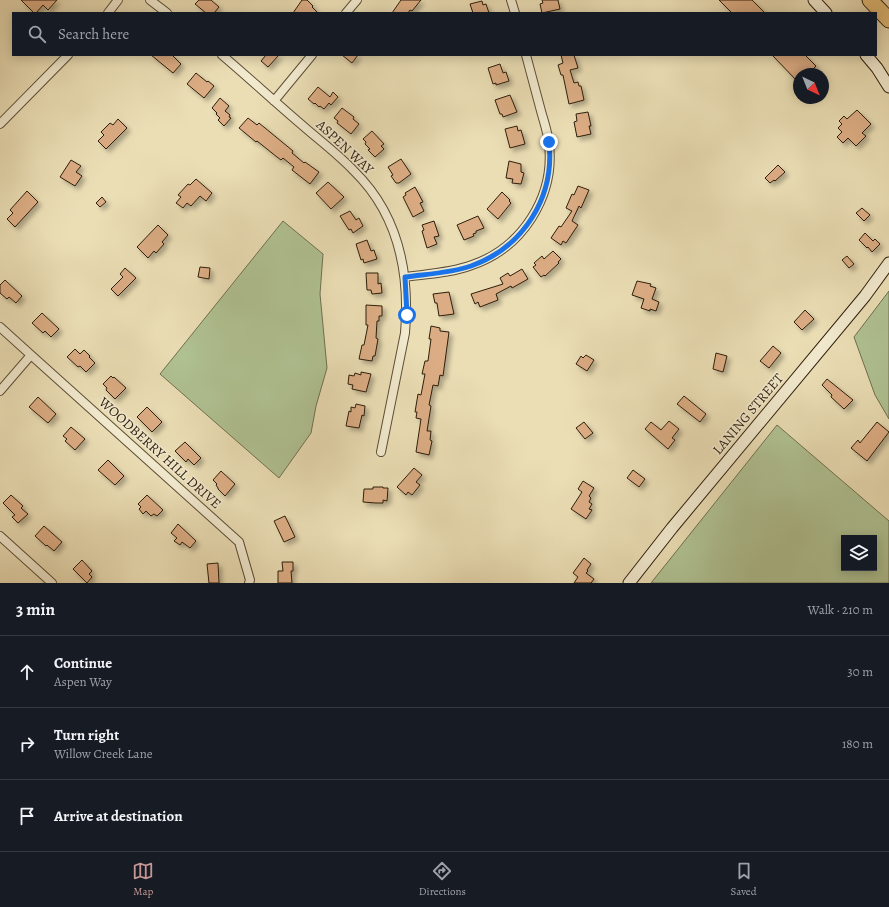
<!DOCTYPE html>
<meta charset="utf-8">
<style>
:root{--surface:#171b24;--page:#20242c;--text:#f1f3f6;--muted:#9ea1a6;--line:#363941;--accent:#c59692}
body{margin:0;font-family:Alegreya,serif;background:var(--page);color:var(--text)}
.controls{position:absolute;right:12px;bottom:12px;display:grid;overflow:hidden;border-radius:0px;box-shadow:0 2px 10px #0003}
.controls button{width:36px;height:36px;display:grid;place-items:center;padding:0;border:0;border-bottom:1px solid var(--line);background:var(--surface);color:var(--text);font:20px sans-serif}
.compass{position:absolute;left:793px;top:68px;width:36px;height:36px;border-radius:50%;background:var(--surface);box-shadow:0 2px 10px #0003;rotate:137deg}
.stop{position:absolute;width:12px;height:12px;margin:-9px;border:3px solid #1a73e8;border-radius:50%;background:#fff}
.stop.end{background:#1a73e8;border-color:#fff;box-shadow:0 1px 4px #0008}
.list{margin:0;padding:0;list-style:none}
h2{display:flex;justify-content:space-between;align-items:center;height:52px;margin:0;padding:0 16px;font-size:17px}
h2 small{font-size:13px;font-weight:400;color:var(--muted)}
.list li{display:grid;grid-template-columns:26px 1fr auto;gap:12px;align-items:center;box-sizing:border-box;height:72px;padding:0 16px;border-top:1px solid var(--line)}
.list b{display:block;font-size:15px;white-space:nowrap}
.list p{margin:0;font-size:13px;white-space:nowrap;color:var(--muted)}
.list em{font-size:13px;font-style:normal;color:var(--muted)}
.icon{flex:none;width:22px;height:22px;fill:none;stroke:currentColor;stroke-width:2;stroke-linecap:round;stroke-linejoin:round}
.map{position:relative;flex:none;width:889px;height:583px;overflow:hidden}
.search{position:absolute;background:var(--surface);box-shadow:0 2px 10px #0003;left:12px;right:12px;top:12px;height:44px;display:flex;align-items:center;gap:10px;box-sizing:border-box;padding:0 14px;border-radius:0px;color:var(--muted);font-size:15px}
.sheet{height:268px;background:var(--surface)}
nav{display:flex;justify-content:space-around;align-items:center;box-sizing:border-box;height:56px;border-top:1px solid var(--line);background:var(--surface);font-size:11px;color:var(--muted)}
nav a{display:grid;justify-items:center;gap:2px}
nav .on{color:var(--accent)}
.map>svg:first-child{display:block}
.green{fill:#b0c293;stroke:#6f7050;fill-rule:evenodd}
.building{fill:#dcad84;stroke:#2e1e0c;filter:url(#shadow)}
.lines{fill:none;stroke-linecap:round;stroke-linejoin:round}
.street-casing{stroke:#5d4e36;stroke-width:10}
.secondary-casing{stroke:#2e1e0c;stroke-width:13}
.highway-casing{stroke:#2e1e0c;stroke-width:17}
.street{stroke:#f2eacf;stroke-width:8}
.secondary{stroke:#f2eacf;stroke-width:11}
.highway{stroke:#e6bf7a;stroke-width:15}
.route{stroke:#1a73e8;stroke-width:5}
.labels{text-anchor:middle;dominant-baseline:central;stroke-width:3;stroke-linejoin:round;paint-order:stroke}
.street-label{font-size:14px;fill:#2e1e0c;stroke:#f2eacf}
</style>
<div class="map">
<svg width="889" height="583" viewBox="0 0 889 583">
<defs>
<filter id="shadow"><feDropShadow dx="3.5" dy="3.5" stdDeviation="2" flood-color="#0004"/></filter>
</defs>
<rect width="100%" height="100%" fill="#ebdeb5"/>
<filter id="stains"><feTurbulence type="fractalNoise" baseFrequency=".005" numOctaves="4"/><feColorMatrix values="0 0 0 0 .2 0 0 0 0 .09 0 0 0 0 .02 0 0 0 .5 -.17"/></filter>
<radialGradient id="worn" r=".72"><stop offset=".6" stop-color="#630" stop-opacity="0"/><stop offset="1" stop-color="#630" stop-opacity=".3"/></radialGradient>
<path class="green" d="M283,221L323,254L320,294L327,368L316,406L311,433L279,478L160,374Z
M889,291V419L875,395L854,337Z
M777,425L889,521V583H651ZM844,538H874V568H844Z"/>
<path class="building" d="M21,0H57L48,10L43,5L36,13H34Z
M199,0H211L219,7L214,13H206L195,4Z
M302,0H307L313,6L312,7L318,13H293Z
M401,0H421L412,11L410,10L408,13H392Z
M542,0H558L560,9L542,13L540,4L543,3Z
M719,0H752L765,13H732Z
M482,1L483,5L486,4L489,13H473L470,4Z
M151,55H172L181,64L173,73Z
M266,55H279L268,67L261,61Z
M342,55H358L352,63Z
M561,55H574L578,68L570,70L574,83L578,82L579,86H581L584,100L569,104L563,75H561L558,65L563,63Z
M772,55H805L816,66L808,74H799V83Z
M500,64L503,73L506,72L509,81L496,85V83L493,84L488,68Z
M196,73L207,82L208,81L214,86L204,98L187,84Z
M318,87L330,97L333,92L338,97L331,105L329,103L324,109L320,106L319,107L315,103L314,104L308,99Z
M510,95L517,112L503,117L502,114H500L495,100Z
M220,98L229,106L225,111L230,115L229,117L231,118L224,126L218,120L220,118L216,114L217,113L212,108Z
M342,108L354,117L353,119L359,124L351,134L337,123L338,121L334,118Z
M857,110L871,124L862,133L866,136L856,146L848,138L843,143L837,137L842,132L838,128L842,124L839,121L844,116L847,119Z
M588,112L591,126H589L591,134L577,137L574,122L577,121L576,114Z
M248,118L257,125L259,123L293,151L292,153L304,163L305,162L319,172L310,184L292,170L294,167L283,158L281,160L277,157L257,141L256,142L239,128Z
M118,119L127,128L106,149L98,141L104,135L101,132L110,123L113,125Z
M517,126L518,131L521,130L525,144L510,148L505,129Z
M372,131L384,144L381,146L384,149L375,157L368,150L370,149L365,144L366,142L363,139Z
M401,159L411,174L399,183H396L391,176L393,175L388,167Z
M71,160L81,166L76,172L82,176L75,186L60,177Z
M509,161L521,164V172L524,173L521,184L512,183L513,179L506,178Z
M778,165L785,172L775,181L774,180L770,183L765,178Z
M196,179L212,193L206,201L200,196L191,206L187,203L183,208L176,203L181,197L178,195L188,184L190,185Z
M328,182L344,197L331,209L316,193Z
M578,186L589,190L581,208L579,206L572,221L578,225L566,243L563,241L561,245L551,238L559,226L561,227L572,211L566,208L572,194L574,195Z
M415,187L423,202L420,203L424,211L413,217L403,197L406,195L405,193Z
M27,191L38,202L15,227L7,219L13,213L10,210Z
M502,192L510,200L509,201L511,203L498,219L487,209Z
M102,197L106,202L100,207L96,203Z
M862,208L870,215L864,221L856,213Z
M350,211L356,220L359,218L363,226L353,233L351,229L349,230L340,216Z
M478,216L484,228L476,231V233L473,234L474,236L464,240L457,225Z
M434,221L439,236L434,237L437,244L427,248L422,231L424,230L422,225Z
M158,225L168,235L162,242L164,244L156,253L154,251L148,258L137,247Z
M865,233L873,241L875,239L880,244L872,252L868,247L867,248L859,240Z
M367,240L371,251L374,250L377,259L364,263L363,259L361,260L356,244Z
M553,251L561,259L558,262L559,263L545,276L544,275L541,277L533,267L536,265L534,263L542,256L544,259Z
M847,256L854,264L849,268L842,260Z
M200,267L210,268L209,279L198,277Z
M125,268L136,278L118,296L111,289L123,277L120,274Z
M522,269L528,279L512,288L511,286L496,294L498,300L480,307L478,302L475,304L471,294L503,284L500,278L508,273L510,276Z
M366,273H378V284L381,283L382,293L372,294L371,290H367Z
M5,280L22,296L16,303L9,297L7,299L0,293V285Z
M637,281L651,284L650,286L656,288L652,299L659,302L656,311L650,309V311L641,308L644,299L632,295Z
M449,292L454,314L439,316L437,303H435L433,294Z
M366,305L382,306V316H379V321H377L376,338L378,339L375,356H373L372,361L359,359L362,345H364L368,325H366Z
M805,310L814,319L802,330L794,322Z
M42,313L59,329L51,337L45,331L43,333L32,323Z
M431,326L440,328V331L449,332L443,376L440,375L438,386L433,385L429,405L431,406L427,431H431L430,440L432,441L429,455L416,452L421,419L416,418L417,412H415L418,394L421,395L425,374H422L425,361H428L431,339H429Z
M773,346L781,353L769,368L760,361Z
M75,349L80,354L84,350L90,356L89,357L95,363L86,372L80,366L78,367L67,357Z
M716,353L727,356L723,372L713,369Z
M586,355L594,360L587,371L576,364L581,356L583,358Z
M361,372L371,374L366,392L352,389L353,385L348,384L349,375L354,376L355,373L361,375Z
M111,376L113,378L114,377L126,388L115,399L106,390L107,388L103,384Z
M827,379L853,400L844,409L831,397L832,395L822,385Z
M684,396L706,414L700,422L677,404Z
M38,397L56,414L48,423L29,407Z
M356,404L365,406L364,416L362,415L359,428L346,426L349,411L351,412V407L355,408Z
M147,407L162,422L152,432L137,417Z
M669,421L679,429L672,438L675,440L668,449L645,429L651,422L661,430Z
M584,422L593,433L585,439L576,428Z
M877,422L889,432L867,461L851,448L858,440L860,443Z
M71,427L85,439L75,450L65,441L67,439L63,436Z
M185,442L201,458L194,465L188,459L186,462L175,451Z
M108,460L124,476L115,485L98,470Z
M414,468L422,475L416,482L420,485L412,495L408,492L406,495L397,487Z
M633,470L645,479L639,487L627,478Z
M221,471L235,484L225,496L218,489V488L216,485L217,484L213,480Z
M583,481L594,488L589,496L591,498L589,502L592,504L589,509L592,510L586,519L571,509L582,492L578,489Z
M373,487H383V488H388L387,501L383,500V503H376L363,502L364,489H373Z
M11,495L23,506L21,508L28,514L18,523L12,517L15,515L3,503Z
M147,495L163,510L157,516L154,514L151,516L146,511L143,514L139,509L141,507L138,504Z
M285,516L295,537L284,542L274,521Z
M178,524L196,541L190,548L182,542L180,545L174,541L177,538L171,533Z
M44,526L62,542L54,551L47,545L46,546L35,536Z
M584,558L591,564L587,570L588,571L586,573L594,579L591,583H574L578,577L573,573Z
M82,560L92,571L89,574L92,577L87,583L73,569Z
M282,562H293V571H291L292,583H278V571H283Z
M218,563L219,583H209L207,564Z"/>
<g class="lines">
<g class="street-casing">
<path id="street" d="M150,0L167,13
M511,0L515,13
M108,13L118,0
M346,13L357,0
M222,55C249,78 275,102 302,125C319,140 338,154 354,171C398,214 410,273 405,333L381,452
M274,101L312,55
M0,124L68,55
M405,277C427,274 451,273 472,265C522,248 555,197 549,144C548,133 544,122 541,111C536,92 531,74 526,55
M0,327L31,355
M0,391L31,355L239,542L250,580L249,583
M0,536L52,583"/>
</g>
<g class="secondary-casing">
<path id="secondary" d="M814,0L826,13
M866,55L877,68L889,87
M629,583L672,528L865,296L889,263"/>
</g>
<g class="highway-casing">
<path id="highway" d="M870,0L889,20"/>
</g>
<use href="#street" class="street"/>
<use href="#secondary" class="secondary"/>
<use href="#highway" class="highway"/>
</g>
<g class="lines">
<path class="route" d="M407,315L405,277C427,274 451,273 471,266C524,247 555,197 549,142"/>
</g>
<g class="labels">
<g class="street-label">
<text transform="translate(345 147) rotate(43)">ASPEN WAY</text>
<text transform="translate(748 414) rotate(-50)">LANING STREET</text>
<text transform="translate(160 453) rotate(42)">WOODBERRY HILL DRIVE</text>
</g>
</g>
<rect width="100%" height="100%" filter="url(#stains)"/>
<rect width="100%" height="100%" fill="url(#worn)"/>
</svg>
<div class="controls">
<button><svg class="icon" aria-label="layers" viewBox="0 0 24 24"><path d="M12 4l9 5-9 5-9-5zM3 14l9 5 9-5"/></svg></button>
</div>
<svg class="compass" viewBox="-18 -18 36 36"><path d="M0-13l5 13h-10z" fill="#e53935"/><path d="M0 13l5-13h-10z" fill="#9ea1a6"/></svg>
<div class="stop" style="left:407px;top:315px"></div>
<div class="stop end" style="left:549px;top:142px"></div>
<div class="search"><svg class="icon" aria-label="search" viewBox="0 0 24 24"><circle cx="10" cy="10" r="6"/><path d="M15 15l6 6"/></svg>Search here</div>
</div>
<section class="sheet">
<h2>3 min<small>Walk · 210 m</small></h2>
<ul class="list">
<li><svg class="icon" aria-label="ahead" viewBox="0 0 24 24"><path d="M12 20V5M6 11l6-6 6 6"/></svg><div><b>Continue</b><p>Aspen Way</p></div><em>30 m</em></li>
<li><svg class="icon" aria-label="right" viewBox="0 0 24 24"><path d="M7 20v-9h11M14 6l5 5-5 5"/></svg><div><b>Turn right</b><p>Willow Creek Lane</p></div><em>180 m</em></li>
<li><svg class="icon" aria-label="arrive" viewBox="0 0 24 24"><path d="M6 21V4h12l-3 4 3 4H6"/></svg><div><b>Arrive at destination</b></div></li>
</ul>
</section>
<nav>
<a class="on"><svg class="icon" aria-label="map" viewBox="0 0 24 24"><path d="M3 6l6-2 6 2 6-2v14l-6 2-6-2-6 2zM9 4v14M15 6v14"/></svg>Map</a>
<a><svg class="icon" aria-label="directions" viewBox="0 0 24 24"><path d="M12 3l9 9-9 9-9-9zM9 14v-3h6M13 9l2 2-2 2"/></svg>Directions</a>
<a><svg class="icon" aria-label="saved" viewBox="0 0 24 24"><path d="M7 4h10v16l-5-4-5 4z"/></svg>Saved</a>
</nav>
